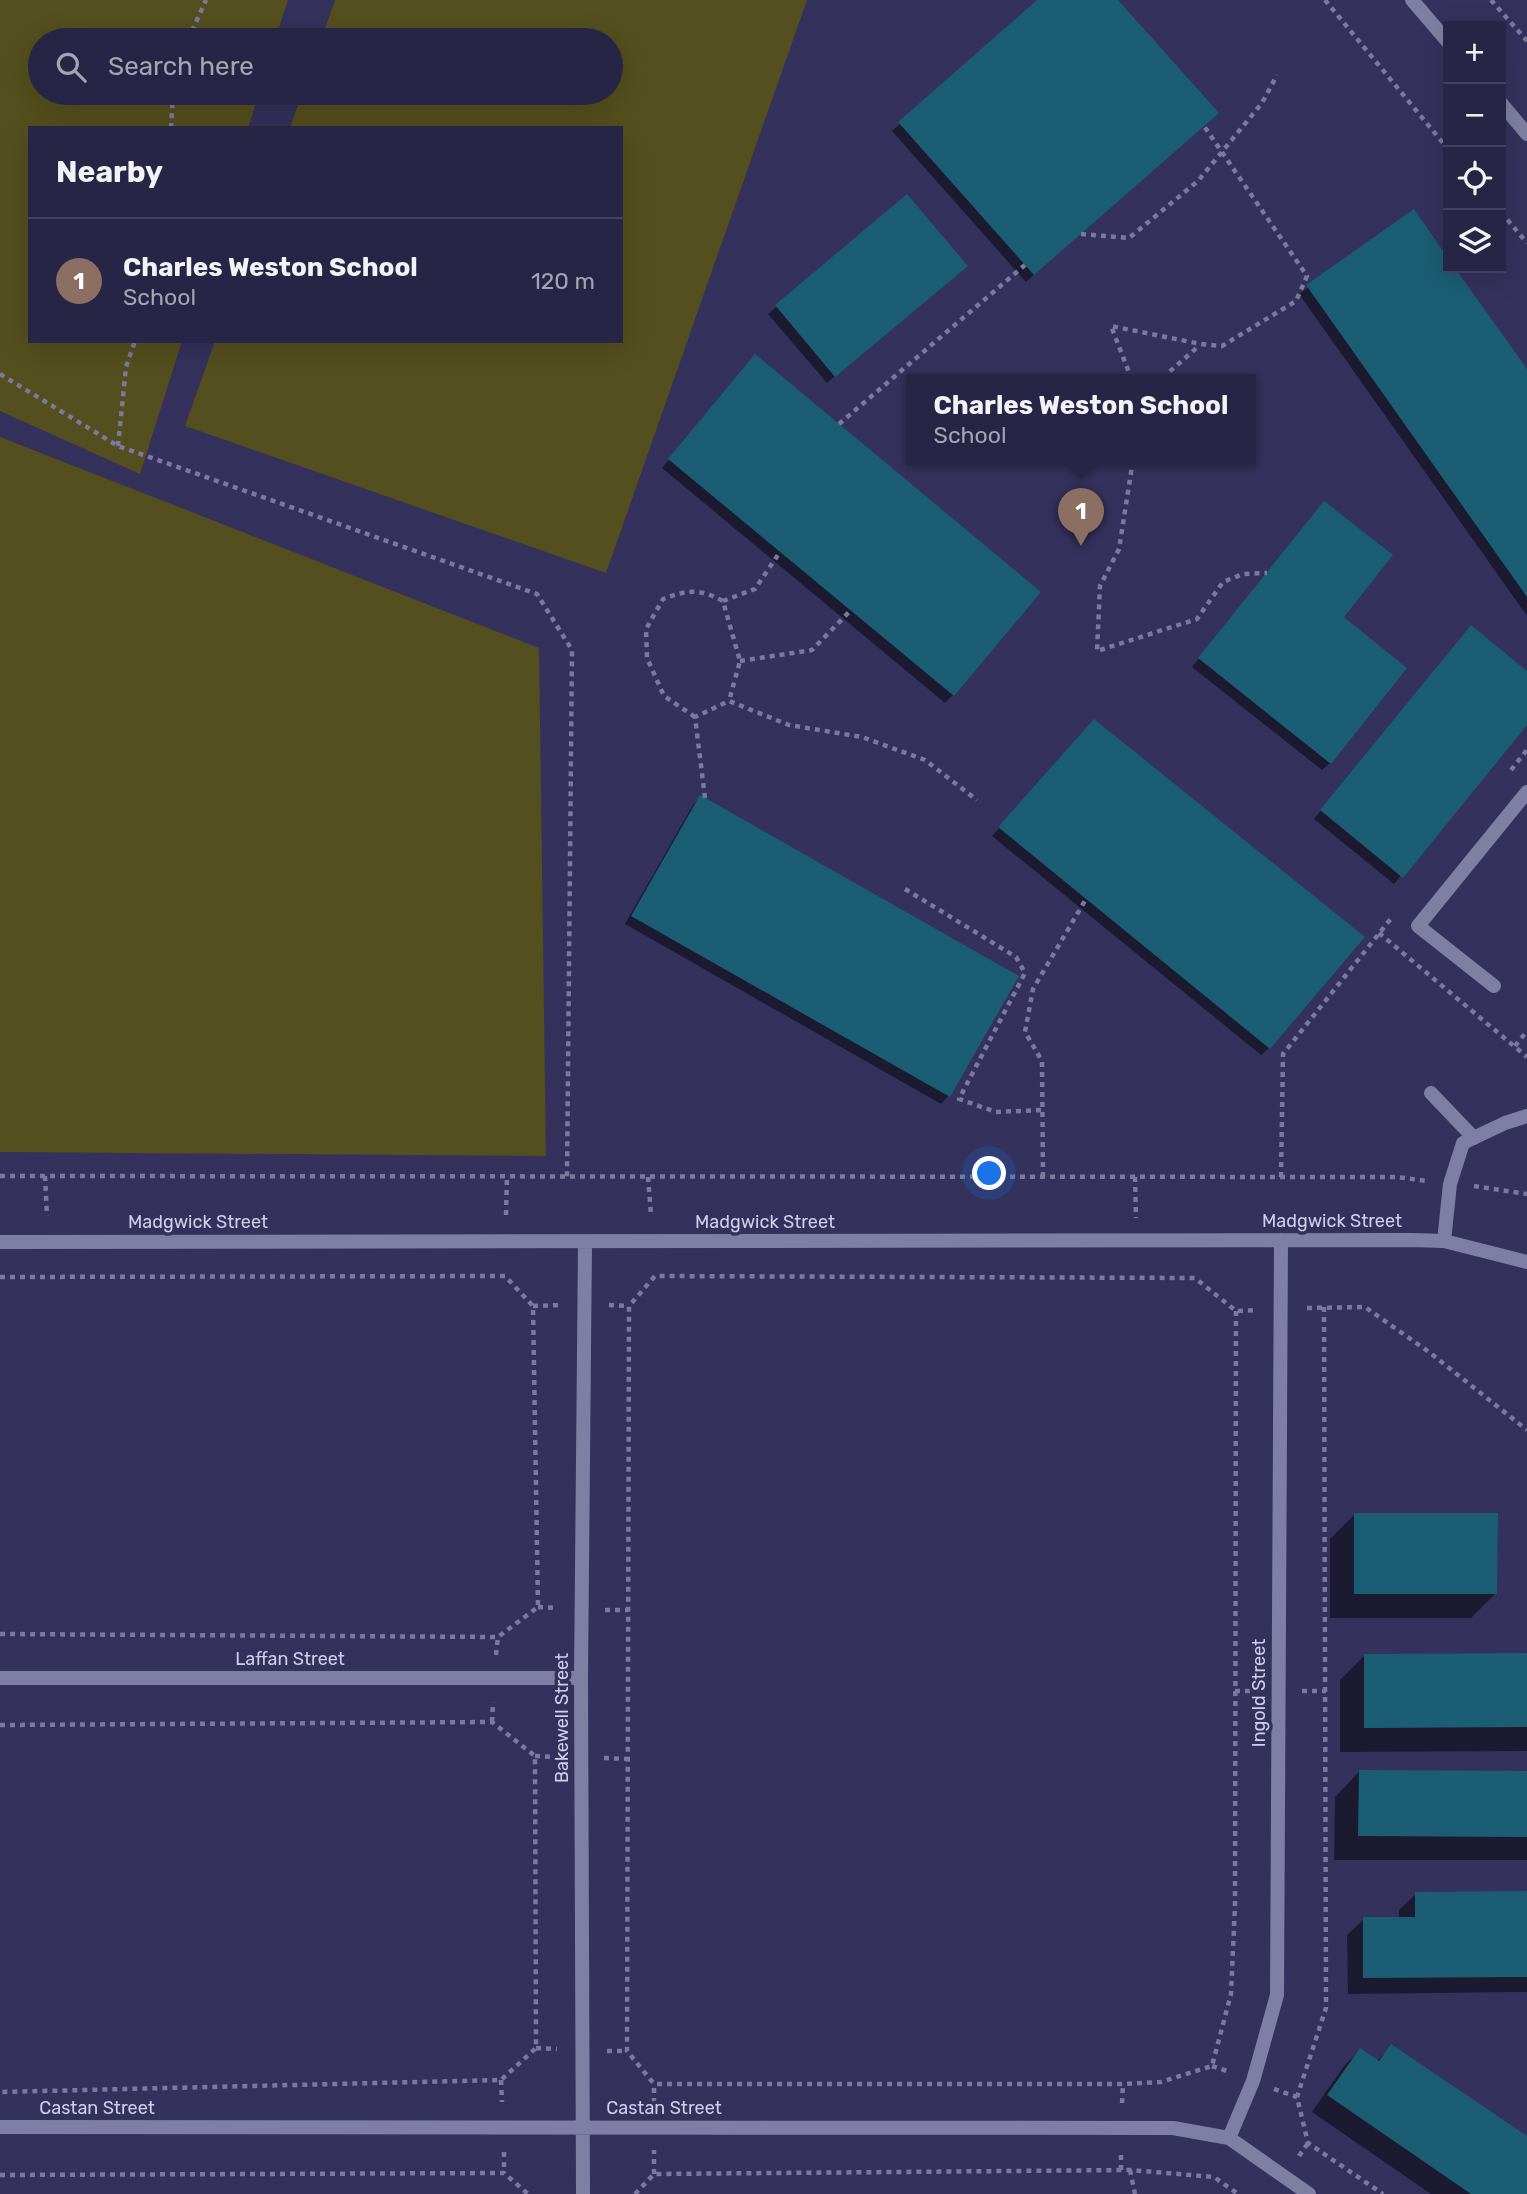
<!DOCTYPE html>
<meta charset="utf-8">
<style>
:root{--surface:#272545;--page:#2f2d4c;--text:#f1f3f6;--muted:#a4a5b3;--line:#43425e;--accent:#c6bc3c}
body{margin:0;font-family:Rubik,sans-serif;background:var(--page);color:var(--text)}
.controls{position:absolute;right:21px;top:21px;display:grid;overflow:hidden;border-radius:0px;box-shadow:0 7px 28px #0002}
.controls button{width:63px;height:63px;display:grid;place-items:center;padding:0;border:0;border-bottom:2px solid var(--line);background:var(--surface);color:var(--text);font:35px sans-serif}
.you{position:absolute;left:990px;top:1174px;width:24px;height:24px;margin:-18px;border:5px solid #fff;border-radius:50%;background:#1a73e8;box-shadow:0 0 0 10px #1a73e833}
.badge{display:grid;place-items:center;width:46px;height:46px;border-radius:50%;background:var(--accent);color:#fff;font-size:23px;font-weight:700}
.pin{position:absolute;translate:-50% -58px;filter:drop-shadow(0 2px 4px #0008)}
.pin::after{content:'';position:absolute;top:37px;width:24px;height:21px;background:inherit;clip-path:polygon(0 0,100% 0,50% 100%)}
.popup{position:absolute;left:906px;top:374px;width:350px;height:91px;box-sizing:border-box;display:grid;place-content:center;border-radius:0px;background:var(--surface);filter:drop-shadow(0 2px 5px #0005);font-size:23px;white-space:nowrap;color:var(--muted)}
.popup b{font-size:26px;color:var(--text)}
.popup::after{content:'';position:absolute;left:50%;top:100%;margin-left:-14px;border:14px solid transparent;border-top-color:var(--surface)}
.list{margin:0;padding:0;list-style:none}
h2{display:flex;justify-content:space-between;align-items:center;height:91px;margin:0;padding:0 28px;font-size:30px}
h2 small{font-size:23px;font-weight:400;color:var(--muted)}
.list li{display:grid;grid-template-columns:46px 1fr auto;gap:21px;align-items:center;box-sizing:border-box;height:126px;padding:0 28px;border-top:2px solid var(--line)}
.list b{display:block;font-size:26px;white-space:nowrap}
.list p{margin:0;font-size:23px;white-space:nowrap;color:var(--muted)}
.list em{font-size:23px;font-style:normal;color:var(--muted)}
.icon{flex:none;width:38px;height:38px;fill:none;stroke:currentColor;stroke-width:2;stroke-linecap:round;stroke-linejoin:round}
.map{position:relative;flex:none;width:1527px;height:2194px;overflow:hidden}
.search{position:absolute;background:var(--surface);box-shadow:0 7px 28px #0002;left:28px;top:28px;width:595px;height:77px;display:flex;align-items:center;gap:18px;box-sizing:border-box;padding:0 24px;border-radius:38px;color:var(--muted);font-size:26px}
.panel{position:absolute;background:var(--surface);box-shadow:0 7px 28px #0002;left:28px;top:126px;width:595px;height:217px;border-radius:0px}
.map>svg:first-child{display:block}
.green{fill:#534f1e}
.shadow{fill:#0007}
.building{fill:#1b5d73}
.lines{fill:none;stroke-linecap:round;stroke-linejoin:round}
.path{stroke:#7b799d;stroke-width:4.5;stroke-dasharray:5 5;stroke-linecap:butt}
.lane{stroke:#7f7fa3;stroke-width:14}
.street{stroke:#7f7fa3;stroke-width:14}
.labels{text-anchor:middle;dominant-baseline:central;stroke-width:7;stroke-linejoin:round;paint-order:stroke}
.street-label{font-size:18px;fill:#cfcfea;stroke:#34315c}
</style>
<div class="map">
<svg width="1527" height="2194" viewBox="0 0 1527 2194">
<rect width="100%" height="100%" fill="#34315c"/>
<path class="green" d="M0,0H288L275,40H40V93H259L248,128H30V341H182L140,474L0,411Z
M335,0H807L606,573L185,426L215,341H621V128H290L302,93H611V40H321Z
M0,437L539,648L546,1156L0,1152Z"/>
<path class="shadow" d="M1040,0H1116L1209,120L1026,282L892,131Z
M907,197L958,273L827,383L768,314Z
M1413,211L1448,261V268H1453L1527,372V616L1299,294Z
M748,364L953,695L945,703L662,468Z
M1317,511L1341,617L1330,763L1322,770L1192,667Z
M1463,635L1527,673V722L1394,884L1314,819Z
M1087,729L1269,1048L1261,1055L992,836Z
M701,797L1017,976L948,1096L941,1104L625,924L693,805Z
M1354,1515L1496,1593L1471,1618H1330V1539Z
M1365,1655H1527V1751L1340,1752V1680Z
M1359,1772L1527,1773V1860H1334L1335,1797Z
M1527,1893V1992L1348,1994L1347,1935L1364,1919H1399V1910L1416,1894Z
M1392,2046L1527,2138V2194H1431L1312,2112L1344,2066L1360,2050L1377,2061Z"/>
<path class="building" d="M1037,0H1118L1219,113L1034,275L898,122Z
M907,194L968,266L835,377L775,305Z
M1414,209L1448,258V268H1455L1527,369V597L1306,285Z
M755,354L1041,592L954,696L668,459Z
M1324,501L1393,555L1344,617L1407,668L1331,764L1198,658Z
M1471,625L1527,671V725L1403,878L1320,810Z
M1094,719L1365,937L1270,1049L998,827Z
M700,795L1019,976L950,1097L631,916Z
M1354,1513H1498L1497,1594H1354Z
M1527,1653V1727L1364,1728V1654Z
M1359,1770L1527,1771V1837L1358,1836Z
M1527,1891V1977L1363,1978V1917H1415V1892Z
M1391,2044L1527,2136V2194H1471L1327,2095L1360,2048L1379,2061Z"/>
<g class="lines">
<path class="path" d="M1325,0L1448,149
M1491,0L1527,41
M188,40L206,0
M171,128L173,93
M1501,212L1527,243
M1081,234L1129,238L1198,181L1262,103L1277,75
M0,374L118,446L537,594L572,650L567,1177
M1132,380L1111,326L1201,344L1222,346L1296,301L1307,276L1204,126
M1165,380L1168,373L1200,345
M839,424L1025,265
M118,446L126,367L135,341
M1133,460L1119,549L1100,586L1097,651L1197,619L1223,582L1243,574L1267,573
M723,601L755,589L780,552
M740,661L812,650L851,610
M695,717L664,696L647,658L646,629L663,599C687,590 699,588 723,601L740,661L729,701
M1511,770L1527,750
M705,798L695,717L729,701L789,725L862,737L925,760L977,800
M905,889L1016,957L1025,973L959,1099L996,1112L1042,1110
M1379,933L1527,1057
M1515,1046L1527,1031
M0,1176L1397,1177L1427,1181
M45,1176L47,1216
M648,1177L651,1215
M1043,1177L1042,1061L1025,1032L1033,989L1086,899
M1135,1177L1136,1218
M1281,1177L1283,1054L1393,916
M1474,1186L1527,1194
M506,1215L507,1176
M0,1277L505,1276L533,1306L538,1607L498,1637L0,1634
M609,1305L629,1306
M533,1306L562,1305
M1324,1307L1326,2008L1297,2097L1308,2143L1383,2194
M1307,1308L1365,1307L1429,1352L1527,1430
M1236,1311L1235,1905L1231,1994L1212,2066L1161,2082L1123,2084H654L627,2051L629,1306L655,1276L1195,1278L1236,1311L1256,1310
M538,1607L557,1608
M605,1610H628
M496,1655L498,1637
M1235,1691H1255
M1302,1691H1326
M492,1722L493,1702
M0,1725L492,1722L535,1756L536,2048L501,2080L0,2092
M535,1756L557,1757
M604,1758L628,1759
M536,2048L557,2049
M607,2051H627
M1212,2066L1230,2072
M501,2080L502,2102
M1274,2089L1297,2097
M654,2103V2084
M1122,2103L1123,2084
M504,2152V2173
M1299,2156L1308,2143
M1121,2170V2153
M1130,2170L1135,2194
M654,2174V2150
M0,2175L504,2173L528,2194
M635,2194L654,2174L1130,2170L1214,2177L1238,2194"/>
<path class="lane" d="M1494,986L1418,926L1527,792
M1431,1093L1474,1138
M1444,1241L1450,1184L1463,1143L1505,1123L1527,1116"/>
<path class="street" d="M1412,0L1448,42
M1501,103L1527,134
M0,1242L1412,1240L1444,1241L1527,1262
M0,1678H581
M0,2127L1173,2128L1229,2138L1309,2194
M1229,2138L1253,2081L1277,1995L1281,1240
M583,2194L581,1678L585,1242"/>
</g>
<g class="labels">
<g class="street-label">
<text x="1332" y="1221">Madgwick Street</text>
<text x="198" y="1222">Madgwick Street</text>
<text x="765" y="1222">Madgwick Street</text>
<text x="290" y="1659">Laffan Street</text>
<text transform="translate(1259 1693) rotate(-90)">Ingold Street</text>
<text transform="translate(562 1718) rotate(-90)">Bakewell Street</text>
<text x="97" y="2108">Castan Street</text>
<text x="664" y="2108">Castan Street</text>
</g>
</g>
</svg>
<div class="controls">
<button>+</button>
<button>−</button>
<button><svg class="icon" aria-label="locate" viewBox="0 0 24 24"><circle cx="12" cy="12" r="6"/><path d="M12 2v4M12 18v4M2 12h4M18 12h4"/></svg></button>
<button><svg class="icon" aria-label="layers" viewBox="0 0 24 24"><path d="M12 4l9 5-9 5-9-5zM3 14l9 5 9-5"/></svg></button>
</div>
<div class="you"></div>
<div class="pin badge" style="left:1081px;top:546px;background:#8d6e63">1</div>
<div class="popup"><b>Charles Weston School</b>School</div>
<div class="search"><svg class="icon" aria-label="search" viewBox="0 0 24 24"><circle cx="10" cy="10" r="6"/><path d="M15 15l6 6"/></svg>Search here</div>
<section class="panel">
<h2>Nearby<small></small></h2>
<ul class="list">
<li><span class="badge" style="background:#8d6e63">1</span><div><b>Charles Weston School</b><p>School</p></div><em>120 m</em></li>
</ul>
</section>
</div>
